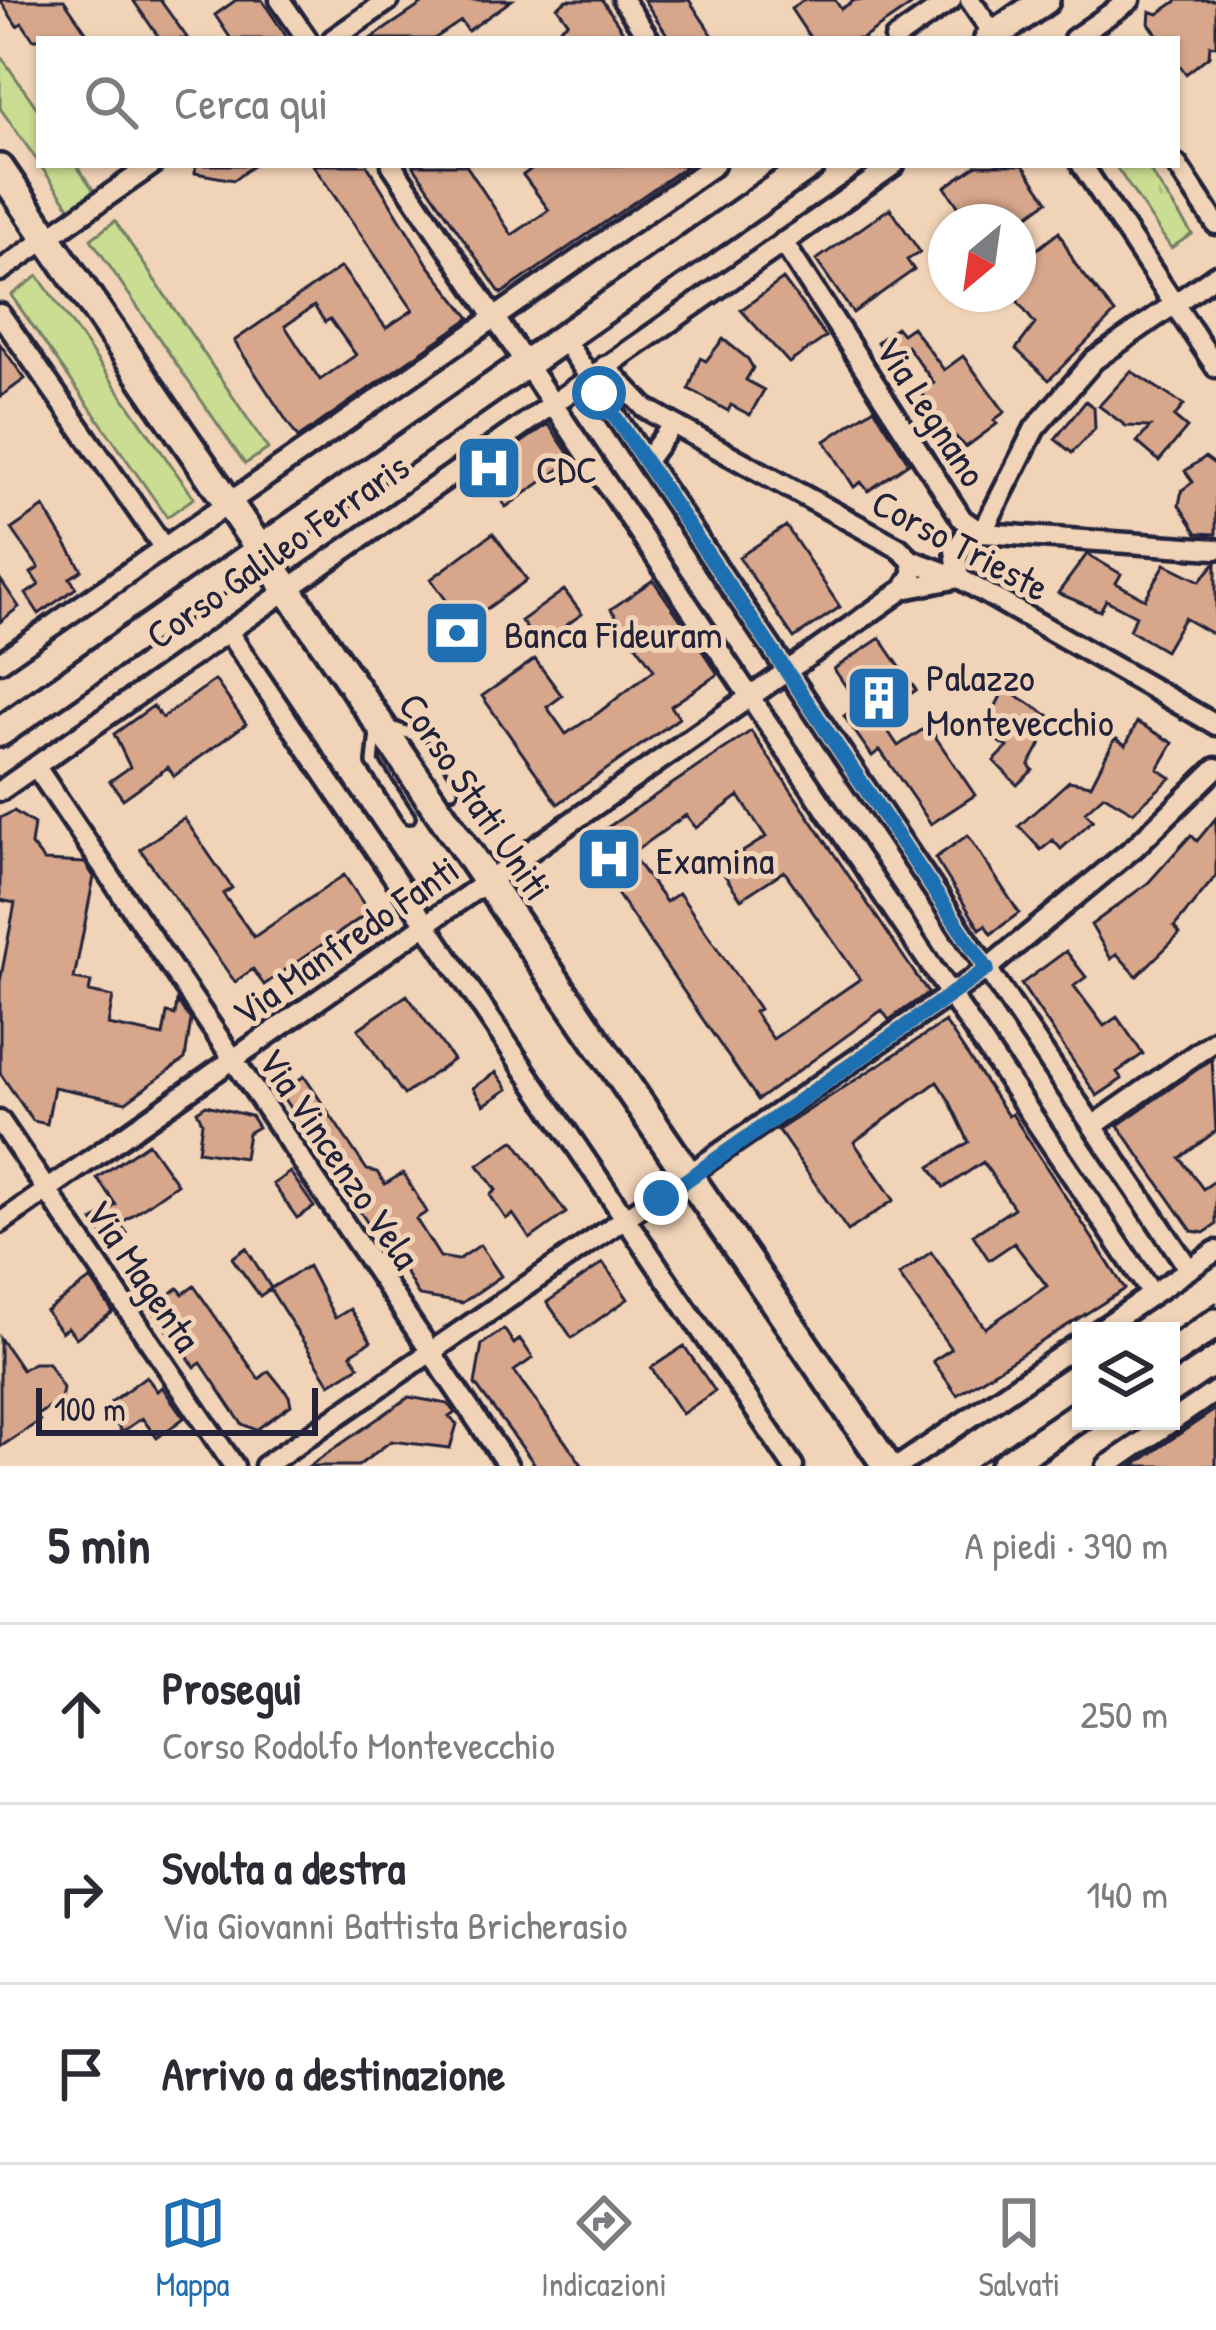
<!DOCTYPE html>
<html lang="it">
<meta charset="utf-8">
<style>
:root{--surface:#fff;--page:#f2f2f3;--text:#2b2b33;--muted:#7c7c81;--line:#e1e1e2;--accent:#1f6fb2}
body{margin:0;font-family:"Patrick Hand",sans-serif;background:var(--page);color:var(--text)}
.controls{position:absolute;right:36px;bottom:36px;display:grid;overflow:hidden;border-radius:0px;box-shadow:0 3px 9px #0004}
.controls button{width:108px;height:108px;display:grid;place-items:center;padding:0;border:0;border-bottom:3px solid var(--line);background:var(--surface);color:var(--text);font:60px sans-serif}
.compass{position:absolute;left:928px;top:204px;width:108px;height:108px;border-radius:50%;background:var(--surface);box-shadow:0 3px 9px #0004;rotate:209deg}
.scale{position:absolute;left:36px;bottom:30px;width:282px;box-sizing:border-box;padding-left:12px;border:6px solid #22223b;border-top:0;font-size:33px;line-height:42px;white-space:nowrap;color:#22223b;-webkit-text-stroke:9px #f1d4b7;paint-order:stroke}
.stop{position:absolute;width:36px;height:36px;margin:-27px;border:9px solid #1f6fb2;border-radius:50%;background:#fff}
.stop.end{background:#1f6fb2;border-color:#fff;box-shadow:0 3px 12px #0008}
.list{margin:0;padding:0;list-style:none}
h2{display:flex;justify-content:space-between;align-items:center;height:156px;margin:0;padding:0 48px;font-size:51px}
h2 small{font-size:39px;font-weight:400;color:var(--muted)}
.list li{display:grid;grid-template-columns:78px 1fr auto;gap:36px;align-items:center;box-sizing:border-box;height:180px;padding:0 48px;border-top:3px solid var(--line)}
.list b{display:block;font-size:45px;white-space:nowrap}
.list p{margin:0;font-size:39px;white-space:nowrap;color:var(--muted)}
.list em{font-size:39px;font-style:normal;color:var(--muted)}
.icon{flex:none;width:66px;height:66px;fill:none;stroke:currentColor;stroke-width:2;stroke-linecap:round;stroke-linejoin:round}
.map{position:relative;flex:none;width:1216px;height:1466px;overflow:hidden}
.search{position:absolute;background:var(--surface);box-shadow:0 3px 9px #0004;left:36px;right:36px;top:36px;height:132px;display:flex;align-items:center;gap:30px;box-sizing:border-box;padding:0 42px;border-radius:0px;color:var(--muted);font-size:45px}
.sheet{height:696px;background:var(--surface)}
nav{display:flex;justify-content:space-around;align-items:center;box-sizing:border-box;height:168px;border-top:3px solid var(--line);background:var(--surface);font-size:33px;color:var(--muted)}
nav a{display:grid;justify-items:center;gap:6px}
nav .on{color:var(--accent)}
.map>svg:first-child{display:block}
.grass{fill:#cbdd92;stroke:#768066;stroke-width:3}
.park{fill:url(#park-tufts);stroke:#768066;stroke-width:3}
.building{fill:#d8a78b;stroke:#22223b;stroke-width:3;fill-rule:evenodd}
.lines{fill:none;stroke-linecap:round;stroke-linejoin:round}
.lane-casing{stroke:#22223b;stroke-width:18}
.street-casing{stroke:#22223b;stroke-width:27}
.secondary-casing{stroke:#22223b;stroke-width:36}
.lane{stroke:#f1d4b7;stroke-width:9}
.street{stroke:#f1d4b7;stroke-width:18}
.secondary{stroke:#f1d4b7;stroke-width:27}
.tram{stroke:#22223b;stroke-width:3}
.route{stroke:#1f6fb2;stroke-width:15}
.labels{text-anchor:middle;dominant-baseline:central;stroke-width:10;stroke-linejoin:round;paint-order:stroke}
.street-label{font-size:39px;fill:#22223b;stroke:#f1d4b7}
.poi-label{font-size:39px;fill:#22223b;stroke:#f1d4b7;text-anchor:start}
</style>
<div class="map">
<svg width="1216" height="1466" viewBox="0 0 1216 1466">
<defs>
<pattern id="park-tufts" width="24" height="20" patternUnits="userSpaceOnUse" patternTransform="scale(3)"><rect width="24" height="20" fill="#cbdd92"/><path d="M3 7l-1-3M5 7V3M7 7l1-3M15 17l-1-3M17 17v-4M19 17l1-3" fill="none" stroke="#aebd7f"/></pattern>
</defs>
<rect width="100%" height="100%" fill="#f1d4b7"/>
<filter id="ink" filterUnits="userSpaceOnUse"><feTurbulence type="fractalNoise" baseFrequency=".00833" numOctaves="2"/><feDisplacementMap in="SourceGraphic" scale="24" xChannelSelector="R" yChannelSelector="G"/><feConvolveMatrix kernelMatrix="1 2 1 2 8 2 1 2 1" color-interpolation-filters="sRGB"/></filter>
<g filter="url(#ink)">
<path class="grass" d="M0,55L39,111V163L0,108Z
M40,165H76L95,192L71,209Z
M115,221L268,449L245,464L91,239Z
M38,276L194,498L167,517L11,295Z"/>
<path class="park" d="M1115,165H1146L1192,234L1171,248Z"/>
<path class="building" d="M0,0H64L91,39H33L22,23L17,26Z
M133,0H160L188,39H160Z
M236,0H262L288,39H231L215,15Z
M428,0H512L468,31L461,21L434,39H370Z
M567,0H602L628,39H568L560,28L568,22L557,7Z
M644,0H689L715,39H670Z
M804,0H835L841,9L855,0H919L862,39H811L791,9Z
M1178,0H1216V46L1210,45L1209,56L1186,74L1177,62V39H1161L1149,24L1150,11L1158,14Z
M196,165H254L234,180L195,173Z
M313,165H367L429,266L470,318L298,438L234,341L341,267L386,328L413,310ZM314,306L325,322L330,319L356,355L320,380L285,326Z
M413,165H466L512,235L549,210L523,175L537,165H688L501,294Z
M977,165H1023L1048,201L1019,222H969L945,187Z
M890,208L920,252L907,260L914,270L853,313L816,260Z
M1059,232L1075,264L1115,313L1049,380L1016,349L1035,324L1018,302V264Z
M783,279L826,337L789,363L741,310Z
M896,327L902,334L912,327L944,370L963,356L1005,412L994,420L997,424L966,447L954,435L948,440L939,427L944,423L921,392L934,383L907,346L889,359L877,342Z
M723,339L748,359L753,368L746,380L764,390L750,415L731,405L728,411L689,389L700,358L706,361Z
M0,344L25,379L0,397Z
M1131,371L1184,405L1174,417L1187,428L1159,461L1137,442L1150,427L1126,426L1099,406Z
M1086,401L1094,407L1095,429L1072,453L1055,439Z
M874,408L909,463L868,491L861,482L854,487L825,441Z
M548,424L573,460L506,507L481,471Z
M1205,457L1216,465V534L1197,533L1179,505L1182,490L1193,482L1185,471Z
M44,507L82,570L70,578L76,588L39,614L26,594L39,585L31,573L39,568L12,529Z
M786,526L840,607L794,638L739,557Z
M493,533L527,580L464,625L431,579Z
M1087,554L1121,574L1116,583L1145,599L1165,564L1200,581L1216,562V636L1184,618L1165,651L1129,630L1136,616L1106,600L1100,611L1058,593Z
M0,579L19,607L0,622Z
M653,580L718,674L671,706L679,718L558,804L482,696L535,659L562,696L547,707L566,734L598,713L654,670L611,609Z
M564,590L582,614L539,645L521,621Z
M880,638L916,690L878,716L898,746L928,726L975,795L931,824L880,750L872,756L844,716L859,706L834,669Z
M215,680L246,724L174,776L168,767L123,799L110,781L130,767L114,734L153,706L162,718Z
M1005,688L1054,719L1029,765L1033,770L1017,785L994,761L1008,747L982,733Z
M1137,722L1173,743L1158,769L1171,778L1133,812L1104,795L1085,812L1093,820L1061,849L1053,840L1041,850L1019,826L1069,781L1091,785L1115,738L1126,745Z
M751,731L928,993L889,1020L882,1010L758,1100L583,844ZM739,796L766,837L719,867L741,899L784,871L860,979L773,1039L754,1012L759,1009L679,893L666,902L631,854L686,815L696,828Z
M14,811L34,824L31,845L44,861L85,863L94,877L74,979L91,982L89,992L113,997L108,1025L163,1036L167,1013L175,1015L177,1001L191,1020L185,1059L126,1102L54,1087L47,1124L33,1121L0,1073V982L15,903L0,900V818Z
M184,818L232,888L223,894L254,937L344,875L369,912L264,985L253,969L235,982L140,849Z
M1216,818V876L1174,927L1180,934L1137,976L1117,954L1111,959L1091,925L1148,883L1191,835L1197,841Z
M968,835L1019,913L991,934L985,925L980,929L935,858Z
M1066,951L1086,977L1074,986L1104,1026L1117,1017L1143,1054L1117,1072L1122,1079L1097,1096L1021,984Z
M407,995L453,1060L404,1095L358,1029Z
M945,1022L1008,1116L1012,1114L1125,1289L957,1395L933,1361L951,1349L899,1275L931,1252L985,1328L1047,1286L1014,1243L989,1260L973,1235L1014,1208L983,1162L944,1188L930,1167L969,1142L949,1100L937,1082L854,1142L894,1200L848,1231L778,1130Z
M1212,1059L1216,1131L1180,1158L1203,1189L1216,1180V1225L1204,1233L1192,1231L1118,1125Z
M496,1072L508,1089L484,1105L473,1088Z
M304,1076L367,1170L377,1172L385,1184L403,1173L427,1212L416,1219L440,1257L458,1260L480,1245L501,1276L462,1303L419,1296L379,1227L373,1231L280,1093Z
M206,1105L251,1116L258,1127L248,1133L244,1158L198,1151L202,1122L197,1111Z
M514,1140L566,1213L530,1239L513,1214L506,1219L490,1195L496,1190L478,1165Z
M148,1143L177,1184L120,1224L127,1233L109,1244L93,1221L116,1205L97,1178Z
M290,1172L314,1207L297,1218L273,1184Z
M246,1248L271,1288L308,1266L335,1318L350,1309L371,1341L351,1354L359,1366L330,1384L270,1289L260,1296L232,1258Z
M603,1263L628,1299L572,1338L547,1302Z
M91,1279L113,1312L76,1338L68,1327L61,1332L46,1311Z
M194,1286L259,1379L269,1371L289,1396L291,1405L256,1430L242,1424L201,1363L195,1367L151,1308L178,1288L183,1294Z
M504,1329L514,1344L520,1339L533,1358L514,1371L583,1466H536L475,1384L482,1344Z
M0,1338L22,1370L33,1363H48L63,1388L61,1399L36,1416L40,1421L0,1447Z
M684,1346L715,1391L682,1414L651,1368Z
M146,1376L157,1391L162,1387L184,1418L157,1438L142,1418L122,1432L109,1414L116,1409L111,1402Z
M409,1397L448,1404L455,1413L449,1417L457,1424L450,1448L391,1441L358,1466H309Z
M1216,1409V1466H1133L1173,1438Z"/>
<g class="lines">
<g class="lane-casing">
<path id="lane" d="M389,726L414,735L452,790
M376,732L373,763L409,817"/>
</g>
<g class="street-casing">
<path id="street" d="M280,0L307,39
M623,0L649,39
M970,0L997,39
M333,39L389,0
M895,39L951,0
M1074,39L1130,0
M392,165L1152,1294
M1082,165L1216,367
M1177,165L1216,224
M783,242L962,519L982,533L1216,549
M0,271L152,165
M0,314L164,548
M563,338L1189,1269
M605,366L645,408L673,424L899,548L911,560L959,578L1216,725
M646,461L673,424
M982,533L1035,428L1094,360L1216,275
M959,578L955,550L964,537L982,533
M904,589L959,578
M228,632L793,1466
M0,662L714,165
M36,767L508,1466
M0,791L894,165
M0,1121L234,1466
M1093,1126L1216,1040
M0,1223L904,589L914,572L911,560
M1098,1331L1216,1251
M265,1466L987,969L1135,847L1216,768
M899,1466L1081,1342
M1107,1466L1216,1391"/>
</g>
<g class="secondary-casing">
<path id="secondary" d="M989,39L1045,0
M0,169L887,1466
M0,732L810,165
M1171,1353L1216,1323
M1005,1466L1081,1414"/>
</g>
<use href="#lane" class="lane"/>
<use href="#street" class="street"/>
<use href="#secondary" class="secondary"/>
<path class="tram" d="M1171,1334L1216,1303
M1171,1374L1216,1344
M976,1466L1081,1395
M1036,1466L1102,1421"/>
</g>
</g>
<g class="lines" filter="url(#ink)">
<path class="route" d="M599,393L987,969L661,1198"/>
</g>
<defs>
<g id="hospital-square" transform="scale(3.45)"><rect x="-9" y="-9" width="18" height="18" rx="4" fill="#1f6fb2" stroke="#f1d4b7"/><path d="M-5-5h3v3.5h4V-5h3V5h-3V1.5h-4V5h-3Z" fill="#fff"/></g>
<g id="bank-square" transform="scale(3.45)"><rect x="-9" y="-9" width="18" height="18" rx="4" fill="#1f6fb2" stroke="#f1d4b7"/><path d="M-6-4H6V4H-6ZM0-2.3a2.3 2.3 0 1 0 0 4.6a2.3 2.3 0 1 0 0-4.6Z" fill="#fff"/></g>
<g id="building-square" transform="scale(3.45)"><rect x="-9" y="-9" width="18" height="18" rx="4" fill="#1f6fb2" stroke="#f1d4b7"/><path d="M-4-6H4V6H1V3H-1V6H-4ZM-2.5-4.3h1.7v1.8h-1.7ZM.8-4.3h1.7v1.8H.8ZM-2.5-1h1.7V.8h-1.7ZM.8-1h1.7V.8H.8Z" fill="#fff"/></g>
</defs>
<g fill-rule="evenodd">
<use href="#hospital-square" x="489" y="468"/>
<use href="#bank-square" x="457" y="633"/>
<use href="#building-square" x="879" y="698"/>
<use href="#hospital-square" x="609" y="859"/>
</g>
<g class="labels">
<g class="street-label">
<text transform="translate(932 411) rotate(57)">Via Legnano</text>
<text transform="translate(961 544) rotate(28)">Corso Trieste</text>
<text transform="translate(277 550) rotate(-35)">Corso Galileo Ferraris</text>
<text transform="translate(476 796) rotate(56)">Corso Stati Uniti</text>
<text transform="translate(345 940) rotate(-35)">Via Manfredo Fanti</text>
<text transform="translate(340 1158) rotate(56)">Via Vincenzo Vela</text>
<text transform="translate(144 1275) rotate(56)">Via Magenta</text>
</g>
<g class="poi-label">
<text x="536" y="468">CDC</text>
<text x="504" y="633">Banca Fideuram</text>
<text x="926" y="676">Palazzo<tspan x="926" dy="45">Montevecchio</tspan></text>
<text x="656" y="859">Examina</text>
</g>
</g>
</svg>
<div class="controls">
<button><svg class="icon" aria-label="layers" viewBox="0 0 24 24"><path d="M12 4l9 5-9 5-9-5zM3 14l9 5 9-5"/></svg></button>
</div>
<svg class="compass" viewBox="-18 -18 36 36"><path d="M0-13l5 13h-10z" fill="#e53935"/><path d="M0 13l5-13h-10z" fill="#7c7c81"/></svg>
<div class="scale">100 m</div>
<div class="stop" style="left:599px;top:393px"></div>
<div class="stop end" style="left:661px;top:1198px"></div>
<div class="search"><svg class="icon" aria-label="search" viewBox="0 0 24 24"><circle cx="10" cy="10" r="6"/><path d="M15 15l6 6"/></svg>Cerca qui</div>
</div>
<section class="sheet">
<h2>5 min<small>A piedi · 390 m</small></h2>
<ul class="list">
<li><svg class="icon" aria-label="ahead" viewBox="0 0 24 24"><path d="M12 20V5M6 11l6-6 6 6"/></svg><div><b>Prosegui</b><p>Corso Rodolfo Montevecchio</p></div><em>250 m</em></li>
<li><svg class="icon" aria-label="right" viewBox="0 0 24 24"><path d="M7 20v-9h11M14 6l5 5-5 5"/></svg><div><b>Svolta a destra</b><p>Via Giovanni Battista Bricherasio</p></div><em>140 m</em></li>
<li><svg class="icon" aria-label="arrive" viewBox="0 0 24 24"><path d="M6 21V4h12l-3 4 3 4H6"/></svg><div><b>Arrivo a destinazione</b></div></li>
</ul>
</section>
<nav>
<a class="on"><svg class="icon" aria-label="map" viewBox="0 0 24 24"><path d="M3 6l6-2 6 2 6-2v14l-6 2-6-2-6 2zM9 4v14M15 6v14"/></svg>Mappa</a>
<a><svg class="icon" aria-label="directions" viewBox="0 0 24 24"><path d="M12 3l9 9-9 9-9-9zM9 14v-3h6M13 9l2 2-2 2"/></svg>Indicazioni</a>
<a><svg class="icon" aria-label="saved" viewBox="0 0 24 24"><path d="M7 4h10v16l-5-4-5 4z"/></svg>Salvati</a>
</nav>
